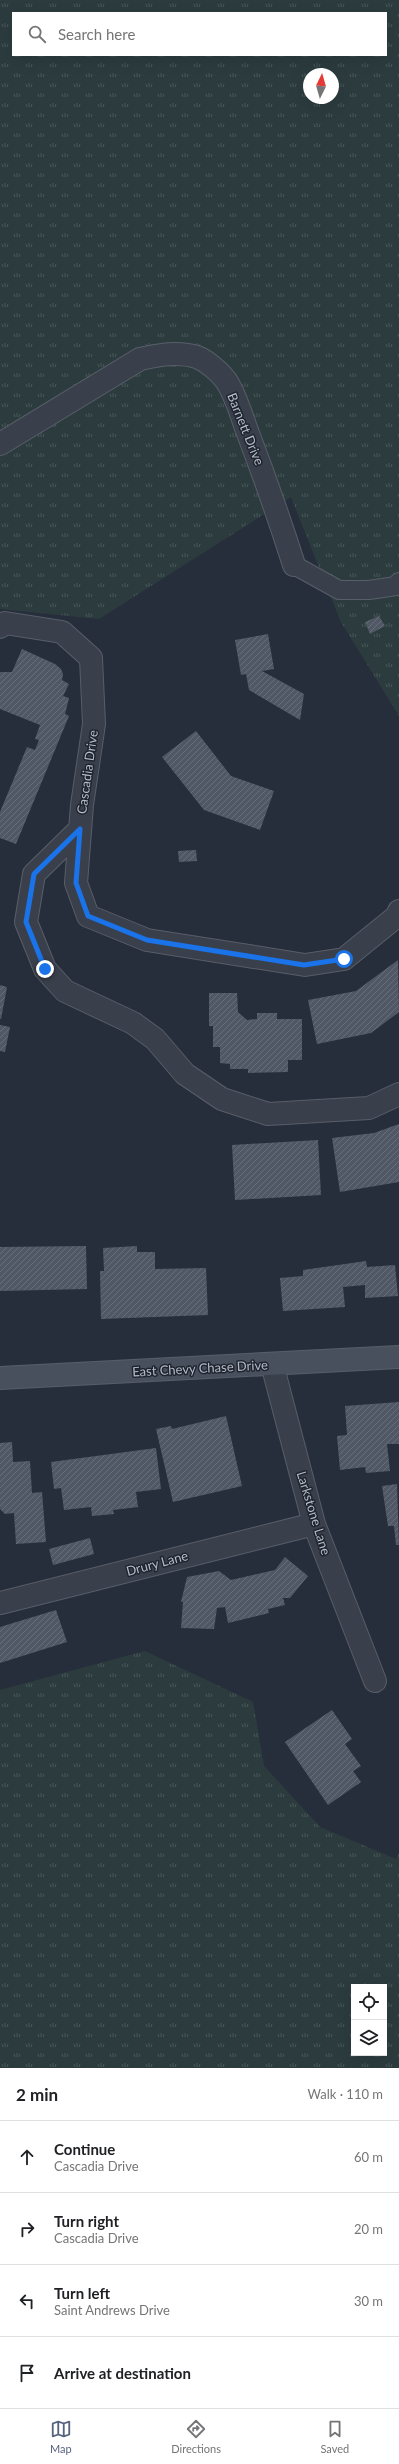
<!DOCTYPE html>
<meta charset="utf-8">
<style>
:root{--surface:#fff;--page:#f2f2f2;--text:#202124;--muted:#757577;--line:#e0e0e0;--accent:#56637e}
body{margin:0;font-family:Lato,sans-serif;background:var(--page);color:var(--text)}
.controls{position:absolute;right:12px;bottom:12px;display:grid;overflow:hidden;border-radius:0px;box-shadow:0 4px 16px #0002}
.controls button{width:36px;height:36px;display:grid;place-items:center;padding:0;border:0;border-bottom:1px solid var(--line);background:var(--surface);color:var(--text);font:20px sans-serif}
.compass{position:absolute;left:303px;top:68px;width:36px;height:36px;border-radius:50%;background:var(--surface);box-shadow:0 4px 16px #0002;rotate:5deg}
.stop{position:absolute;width:12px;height:12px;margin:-9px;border:3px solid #1a73e8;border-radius:50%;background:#fff}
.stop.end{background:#1a73e8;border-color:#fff;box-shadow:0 1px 4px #0008}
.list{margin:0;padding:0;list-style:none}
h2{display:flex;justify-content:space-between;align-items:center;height:52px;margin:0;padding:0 16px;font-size:17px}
h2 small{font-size:13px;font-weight:400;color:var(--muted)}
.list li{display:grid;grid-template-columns:26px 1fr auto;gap:12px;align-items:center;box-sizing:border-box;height:72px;padding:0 16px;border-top:1px solid var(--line)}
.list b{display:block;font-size:15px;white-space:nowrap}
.list p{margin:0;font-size:13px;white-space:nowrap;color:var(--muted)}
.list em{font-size:13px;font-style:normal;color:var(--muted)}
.icon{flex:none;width:22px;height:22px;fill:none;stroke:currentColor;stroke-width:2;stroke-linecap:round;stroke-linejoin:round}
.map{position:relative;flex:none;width:399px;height:2068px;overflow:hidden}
.search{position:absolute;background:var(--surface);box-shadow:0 4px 16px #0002;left:12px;right:12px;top:12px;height:44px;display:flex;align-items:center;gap:10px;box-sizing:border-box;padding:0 14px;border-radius:0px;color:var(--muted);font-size:15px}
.sheet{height:340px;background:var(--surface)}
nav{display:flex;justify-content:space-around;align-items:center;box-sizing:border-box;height:56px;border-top:1px solid var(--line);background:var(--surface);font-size:11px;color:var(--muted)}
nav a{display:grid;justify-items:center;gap:2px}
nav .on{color:var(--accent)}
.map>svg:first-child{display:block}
.grass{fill:url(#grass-tufts);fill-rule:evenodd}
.building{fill:url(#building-hatch)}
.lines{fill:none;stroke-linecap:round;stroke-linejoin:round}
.lane-casing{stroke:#585e69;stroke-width:20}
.street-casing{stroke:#585e69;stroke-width:24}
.secondary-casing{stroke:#585e69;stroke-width:24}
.lane{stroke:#3a404b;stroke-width:18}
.street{stroke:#3a404b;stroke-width:22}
.secondary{stroke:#49505d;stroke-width:22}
.route{stroke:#1a73e8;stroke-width:5}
.labels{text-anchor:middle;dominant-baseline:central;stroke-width:3;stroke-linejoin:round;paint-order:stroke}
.street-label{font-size:13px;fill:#b6bcc6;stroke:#1f2530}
</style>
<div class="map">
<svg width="399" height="2068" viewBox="0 0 399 2068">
<defs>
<pattern id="grass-tufts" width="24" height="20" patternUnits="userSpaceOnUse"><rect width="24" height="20" fill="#2c3c3e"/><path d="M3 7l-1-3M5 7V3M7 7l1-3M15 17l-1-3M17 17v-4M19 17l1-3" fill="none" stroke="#485658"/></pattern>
<pattern id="building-hatch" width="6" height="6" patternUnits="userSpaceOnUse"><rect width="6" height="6" fill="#505765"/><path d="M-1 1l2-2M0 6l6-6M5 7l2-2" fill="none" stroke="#676d7a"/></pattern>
</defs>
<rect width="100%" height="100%" fill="#272e3b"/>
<path class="grass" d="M0,0H399V716L341,622L291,497L99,619L0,609ZM13,13H386V55H13ZM309,74H333V98H309Z
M145,1651L253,1702L264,1766L320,1827L396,1859L399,1853V2068H0V1690ZM354,1987H384V2053H354Z"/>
<path class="building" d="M379,616L385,626L370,634L365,622Z
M268,634L274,669L262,671L304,694L300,720L249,690L246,674L241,675L235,640Z
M22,649L55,664L61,669L63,674L62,680L69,684L63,696L69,698L65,714L69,716L16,844L0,838V812L27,747L35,750L39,740L35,739L40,725L0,709V672H12Z
M196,731L231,776L274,791L260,830L204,810L162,757Z
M196,850L197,861L179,862L178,851Z
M398,960L399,1012L371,1033L317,1044L308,1000L356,991Z
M0,985L7,987L1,1019H0Z
M209,993H237L238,1012L247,1020L257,1019V1013H277V1019H302V1060H288V1072L248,1073V1069H230V1064L220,1063V1047H213V1026H209Z
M0,1025L10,1027L5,1052L0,1051Z
M399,1124V1182L340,1192L332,1138L374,1133Z
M318,1140L321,1195L235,1200L232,1145Z
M86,1246L87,1289L0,1291V1247Z
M137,1246V1252H155V1269L206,1268L208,1315L101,1319L100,1271H104L103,1248Z
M366,1261L367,1267L395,1265L398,1296L365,1298V1285L343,1287L345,1307L283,1311L280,1278L303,1276V1270Z
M399,1402V1444H387L390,1471L366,1473L365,1467L340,1470L337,1436L347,1435L345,1406Z
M226,1416L242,1486L173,1502L156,1429L171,1426L172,1429Z
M12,1442L13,1462L30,1461L32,1493L42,1492L46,1542L16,1544L14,1513L5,1514L0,1509V1443Z
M156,1448L161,1489L136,1492L138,1507L113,1510L114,1514L92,1516L91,1507L64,1510L61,1488L54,1489L51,1462Z
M397,1484L399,1545H396L394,1526H388L382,1486Z
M90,1538L94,1554L53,1565L49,1549Z
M285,1557L308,1576L290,1598H283L285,1605L268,1609L269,1613L228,1623L225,1607L217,1608L214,1629L181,1628L183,1602H181L187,1577L219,1571L231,1580L275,1570Z
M56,1610L67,1642L0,1663V1627Z
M332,1710L352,1739L345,1744L361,1766L353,1771L361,1782L328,1805L285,1742Z"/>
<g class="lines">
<g class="lane-casing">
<path id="lane" d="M294,565L339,590H369L396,586L399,582"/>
</g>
<g class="street-casing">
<path id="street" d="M0,444L140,359C158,355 178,351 197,357C207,361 221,373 227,382C237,398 242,418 249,436C265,478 280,521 294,565
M0,627L5,623L62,632L91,658L94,724L82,805L76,883L88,916L147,940L305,965L344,959L397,916L399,911
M80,829L34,874L26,922L45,969L65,991L133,1023L155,1039L185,1074L222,1099L268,1114L369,1108L399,1094
M272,1364L314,1524L375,1681
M0,1603L314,1524"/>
</g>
<g class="secondary-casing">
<path id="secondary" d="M0,1378L399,1357"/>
</g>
<use href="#lane" class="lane"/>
<use href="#street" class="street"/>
<use href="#secondary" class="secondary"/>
</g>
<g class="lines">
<path class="route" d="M45,969L26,922L34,874L80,829L76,883L88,916L147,940L304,965L344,959"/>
</g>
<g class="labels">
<g class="street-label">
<text transform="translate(246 429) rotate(68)">Barnett Drive</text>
<text transform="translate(87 772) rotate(-82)">Cascadia Drive</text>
<text transform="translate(200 1368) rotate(-3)">East Chevy Chase Drive</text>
<text transform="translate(314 1513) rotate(73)">Larkstone Lane</text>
<text transform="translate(157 1563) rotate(-15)">Drury Lane</text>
</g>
</g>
</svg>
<div class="controls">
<button><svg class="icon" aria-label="locate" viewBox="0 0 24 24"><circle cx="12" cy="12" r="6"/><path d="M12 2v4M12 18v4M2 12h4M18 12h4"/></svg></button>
<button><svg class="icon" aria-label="layers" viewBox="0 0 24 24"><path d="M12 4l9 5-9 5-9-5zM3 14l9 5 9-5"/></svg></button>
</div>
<svg class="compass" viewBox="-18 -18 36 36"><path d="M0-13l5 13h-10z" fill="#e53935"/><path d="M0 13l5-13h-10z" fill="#757577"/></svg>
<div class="stop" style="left:344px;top:959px"></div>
<div class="stop end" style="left:45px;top:969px"></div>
<div class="search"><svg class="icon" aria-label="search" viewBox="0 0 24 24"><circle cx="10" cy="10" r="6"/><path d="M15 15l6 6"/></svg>Search here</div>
</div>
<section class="sheet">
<h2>2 min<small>Walk · 110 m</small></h2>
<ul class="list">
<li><svg class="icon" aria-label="ahead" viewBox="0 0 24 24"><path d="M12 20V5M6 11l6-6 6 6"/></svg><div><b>Continue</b><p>Cascadia Drive</p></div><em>60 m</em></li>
<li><svg class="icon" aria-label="right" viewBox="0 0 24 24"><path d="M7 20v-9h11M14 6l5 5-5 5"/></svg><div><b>Turn right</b><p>Cascadia Drive</p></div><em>20 m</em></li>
<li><svg class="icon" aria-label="left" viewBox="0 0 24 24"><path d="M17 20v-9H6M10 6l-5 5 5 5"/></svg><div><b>Turn left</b><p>Saint Andrews Drive</p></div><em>30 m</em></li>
<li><svg class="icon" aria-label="arrive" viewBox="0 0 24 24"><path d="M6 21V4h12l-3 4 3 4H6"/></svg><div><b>Arrive at destination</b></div></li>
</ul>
</section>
<nav>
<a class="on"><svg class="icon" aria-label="map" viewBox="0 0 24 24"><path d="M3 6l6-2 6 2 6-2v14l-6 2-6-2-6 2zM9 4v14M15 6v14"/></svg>Map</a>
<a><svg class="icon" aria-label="directions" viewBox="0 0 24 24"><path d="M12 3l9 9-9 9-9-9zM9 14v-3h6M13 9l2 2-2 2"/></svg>Directions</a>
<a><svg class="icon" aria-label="saved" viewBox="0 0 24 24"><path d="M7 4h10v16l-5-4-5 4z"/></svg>Saved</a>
</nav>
